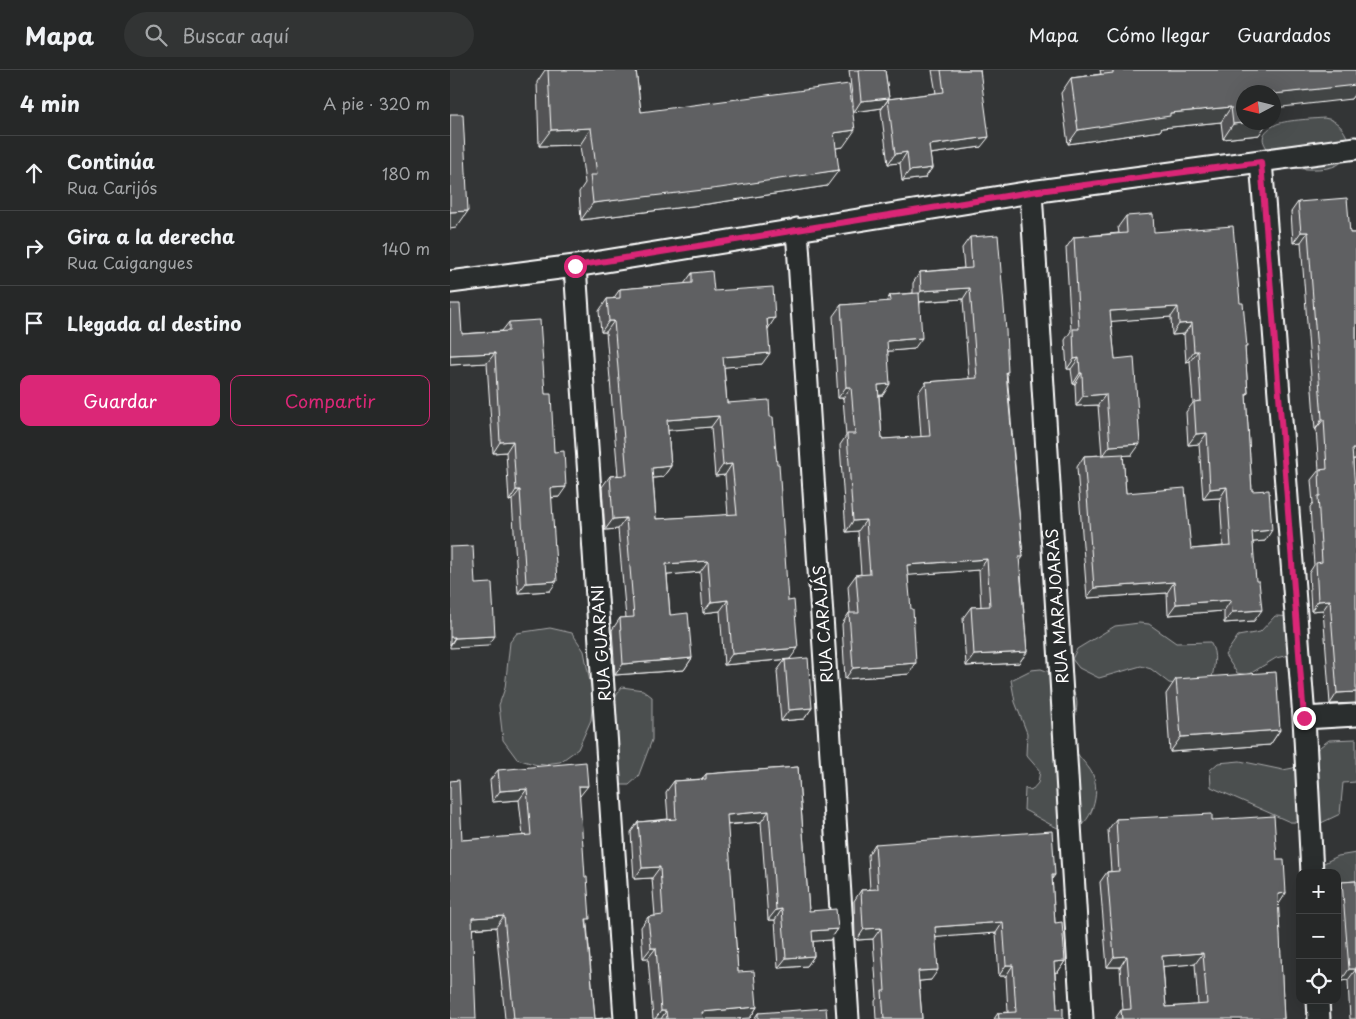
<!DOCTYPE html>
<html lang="es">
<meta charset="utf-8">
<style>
:root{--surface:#262828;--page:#323434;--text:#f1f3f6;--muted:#a4a6a8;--line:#424445;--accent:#db2777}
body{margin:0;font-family:"Playpen Sans",sans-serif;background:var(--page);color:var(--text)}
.controls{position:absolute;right:15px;bottom:15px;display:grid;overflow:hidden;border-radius:10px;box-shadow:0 5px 20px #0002}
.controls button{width:45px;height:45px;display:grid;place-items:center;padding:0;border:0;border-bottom:1px solid var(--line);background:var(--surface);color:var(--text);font:25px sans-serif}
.compass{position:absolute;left:786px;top:15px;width:45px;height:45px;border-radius:50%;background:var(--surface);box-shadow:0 5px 20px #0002;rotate:263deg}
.stop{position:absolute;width:15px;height:15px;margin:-11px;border:4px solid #db2777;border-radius:50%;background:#fff}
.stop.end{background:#db2777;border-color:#fff;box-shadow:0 1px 5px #0008}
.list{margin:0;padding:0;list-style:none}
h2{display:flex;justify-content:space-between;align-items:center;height:65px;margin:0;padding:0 20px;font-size:21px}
h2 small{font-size:16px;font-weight:400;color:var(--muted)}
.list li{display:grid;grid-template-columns:32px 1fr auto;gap:15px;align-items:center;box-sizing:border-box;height:75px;padding:0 20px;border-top:1px solid var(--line)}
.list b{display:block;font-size:19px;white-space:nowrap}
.list p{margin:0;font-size:16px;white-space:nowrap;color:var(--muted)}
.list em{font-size:16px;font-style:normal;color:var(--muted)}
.actions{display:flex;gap:10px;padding:15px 20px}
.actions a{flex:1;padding:11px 0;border:1px solid var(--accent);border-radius:10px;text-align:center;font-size:18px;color:var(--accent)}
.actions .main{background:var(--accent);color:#fff}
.icon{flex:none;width:28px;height:28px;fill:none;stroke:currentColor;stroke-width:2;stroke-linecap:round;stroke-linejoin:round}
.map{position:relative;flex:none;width:906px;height:949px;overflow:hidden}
header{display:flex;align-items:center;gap:30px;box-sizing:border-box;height:70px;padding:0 25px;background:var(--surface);border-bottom:1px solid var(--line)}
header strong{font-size:24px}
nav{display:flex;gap:28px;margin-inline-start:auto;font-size:18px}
.search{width:350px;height:45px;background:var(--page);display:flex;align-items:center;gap:12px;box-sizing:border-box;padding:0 18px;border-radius:28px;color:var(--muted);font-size:19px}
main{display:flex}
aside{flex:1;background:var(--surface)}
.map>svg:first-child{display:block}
.green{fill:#4c4f50;stroke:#a6a7a8}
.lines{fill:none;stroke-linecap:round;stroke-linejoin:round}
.street-casing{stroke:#fff;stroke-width:25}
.street{stroke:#2a2d2e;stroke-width:21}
.wall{fill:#525354;stroke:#fff;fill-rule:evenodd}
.shaded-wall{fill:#424445;stroke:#fff}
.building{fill:#5f6162;stroke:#fff;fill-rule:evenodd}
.route{stroke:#db2777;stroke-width:6}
.labels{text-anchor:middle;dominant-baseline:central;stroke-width:5;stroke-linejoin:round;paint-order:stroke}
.street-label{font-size:16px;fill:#fff;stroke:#2a2d2e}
</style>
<header>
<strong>Mapa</strong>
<div class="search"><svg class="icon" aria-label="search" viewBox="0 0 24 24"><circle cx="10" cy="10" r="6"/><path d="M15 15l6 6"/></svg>Buscar aquí</div>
<nav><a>Mapa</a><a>Cómo llegar</a><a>Guardados</a></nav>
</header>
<main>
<aside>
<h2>4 min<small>A pie · 320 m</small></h2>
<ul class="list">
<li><svg class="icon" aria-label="ahead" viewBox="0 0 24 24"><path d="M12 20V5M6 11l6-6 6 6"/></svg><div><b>Continúa</b><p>Rua Carijós</p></div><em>180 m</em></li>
<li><svg class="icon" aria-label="right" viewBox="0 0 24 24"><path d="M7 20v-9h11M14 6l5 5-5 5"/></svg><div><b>Gira a la derecha</b><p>Rua Caigangues</p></div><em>140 m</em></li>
<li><svg class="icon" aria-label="arrive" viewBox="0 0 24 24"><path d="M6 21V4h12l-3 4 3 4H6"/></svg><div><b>Llegada al destino</b></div></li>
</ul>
<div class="actions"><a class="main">Guardar</a><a>Compartir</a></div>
</aside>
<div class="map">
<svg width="906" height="949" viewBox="0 0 906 949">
<rect width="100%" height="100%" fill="#333536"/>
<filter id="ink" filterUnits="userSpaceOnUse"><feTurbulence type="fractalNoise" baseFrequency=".02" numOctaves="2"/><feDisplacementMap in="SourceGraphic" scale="10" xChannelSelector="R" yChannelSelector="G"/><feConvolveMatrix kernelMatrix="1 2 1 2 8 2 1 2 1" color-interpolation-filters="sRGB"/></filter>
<g filter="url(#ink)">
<path class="green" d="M874,48C890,50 896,63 901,77C898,83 894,92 887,95C877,101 845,100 834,95C830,93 826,89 823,85C811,73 808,64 825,55C833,50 863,49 874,48Z
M825,546L847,547L848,583L826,588L798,605L787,603L775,585L788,566L810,562Z
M689,553L699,554L726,573L760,572C768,585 764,597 761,612L752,618L719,613L701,599L691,596L649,608L629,598L622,589L627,579L665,556Z
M100,558L122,563L134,581L143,627L141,650L128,679L110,692L87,695L67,689L53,670L49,635L55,618L60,572L67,563Z
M591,599C608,605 613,606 624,623C633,637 617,660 625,679C629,689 641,697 644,708C650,727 640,762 615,760C607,760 583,744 574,740L575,718L581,721L588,713L590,701L576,685L577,663L565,632L561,610L581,600Z
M172,617L193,620L202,627V670L188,707L179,715H167L164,703L166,646C161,635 165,626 172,617Z
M906,669V712L893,713L890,744L871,753L840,752L761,717L760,700L768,693L790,691L833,700L843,698L879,670Z
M906,783V813L887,814V803H869L868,796L888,786Z"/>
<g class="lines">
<g class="street-casing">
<path id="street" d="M811,91L854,648L862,803
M581,122L632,949
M347,159L398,949
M125,196L175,949
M0,212L125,196L581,122L906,78
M854,648L906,645
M868,930L869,949"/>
</g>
<use href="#street" class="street"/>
</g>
<path class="wall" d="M95,0H186L191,42L393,77L386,78L377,116L258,134L131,150L129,122L135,113L130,75L89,76L87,12Z
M399,0H435L439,28L432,38L404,42Z
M482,0H530L531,77L480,84L482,98L475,108L452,111L450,93L438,94L431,40L438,29L486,23Z
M650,0H906V22L901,29L794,22L809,65L773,69L771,52L712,58L710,61L618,74L611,23L621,8L651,4Z
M848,132L900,163H906V389H903L905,633L880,634L873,540L861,541L859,503L864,495L860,437L863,433L861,410L869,400L866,359L865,360L851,172L843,173L841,142Z
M676,146L704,162L790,233L795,279L798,323L796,326L802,421L815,471L803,472L804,551L774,553V541L718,545L717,523L637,528L627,397L634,386L652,385L648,335L626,336L625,314H623L621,299H617L615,270L621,261L616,178L624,167L669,163L668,157ZM721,247L722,265L734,264L736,292L740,291L743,333L736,342L738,375L749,374L753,429L770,428L773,476L741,479L676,423L673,385H682L665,289L661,251Z
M520,167L557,304L573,487L570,491L577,582L569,593L516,596L513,548L521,537H531L529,500L458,505L459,604L395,609L392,554L399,543H400L398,516L406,505L411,504L408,461L396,462L390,375L396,366L393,328H388L383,246L391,235L436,232L440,225L463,223V213L470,202L514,198L512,178ZM513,229L519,309L476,312L468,323L471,367L432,369L429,325H433L438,281L464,279L470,232Z
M242,203L264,221L318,258L312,294L274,297L277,333L320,347L340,589L274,595L270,541L253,543L250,502L217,505L220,545L242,588L234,600L165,605L162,560L170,548H176L168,459L155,460L152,417L160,406L168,405L156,262H151L149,241L157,229H163L170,219L234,214ZM261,357L265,406L275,405L278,445L206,449L203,408L213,407L221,396L218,360Z
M0,234L12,264L52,261L59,252L95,324L104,382L109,427L101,428L100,521L68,523L62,430L59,431L56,382L43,383L37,293L0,295Z
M335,590L362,638L354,649L331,651L327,601Z
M726,609L830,660L820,675L720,682L716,624Z
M348,697L359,841L388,859L380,870L363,871L364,886L357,896L328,898L325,850H318L311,752L277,755L288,902L307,937L300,948L286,949H203L198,888H193L191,857L198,847L205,846L202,808L184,809L181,762L188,752L218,749L216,722L224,711L252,709L256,704Z
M48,700L130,726H129L137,854L145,949H162H55L46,857L22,859L12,770L73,766L69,730L42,732L40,710Z
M666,749L762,750L827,790L836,823L828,834L834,949L673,940L670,897H657L650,812L657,802L661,801L658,760ZM745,894L748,935L716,937L713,896Z
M425,774L605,805L602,809L605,853L615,891L608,902H605L607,939L613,949H544L548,943L558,942L556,906H549L546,863L486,867L481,910L469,911L472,949H426L425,931L427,928L423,869L407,870L405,868L404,831L411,820H420L418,785Z
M906,811V949H900L898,910L891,911L887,862V820L892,812Z
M671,940L672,949H665Z
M308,943L377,949H304Z"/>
<path class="shaded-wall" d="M906,14V22L901,29L824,38V24Z
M439,28L432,38L404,42L411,31Z
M781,37L771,52L712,58L710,61L618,74L628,60L720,43Z
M801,52H818L809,65L773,69L783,54Z
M141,58L130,75L89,76L101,60Z
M405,60L393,77L372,80L384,63Z
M539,67L531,77L472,85L479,75Z
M457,82L450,93L438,94L445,84Z
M482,98L475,108L452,111L459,101Z
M389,100L377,116L258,134L131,150L143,133Z
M18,141L6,158L0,159V142Z
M851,162H858L851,172L843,173Z
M520,218L513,229L464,232L471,221Z
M728,237L721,247L653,252L660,241Z
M325,248L318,259L317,249Z
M159,251H164L156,262H151Z
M742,253L734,264L722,265L729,254Z
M472,268L464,279L429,282L437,271Z
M744,281H748L740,291L736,292Z
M45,283L37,293L0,295V285Z
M320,283L312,294L265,298L273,287Z
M629,288L621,299H617L624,289Z
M630,303H632L625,314H623Z
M440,314L433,325L420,326L428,315Z
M396,317H401L393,328H388Z
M656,324L648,335L626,336L633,326Z
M269,346L261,357L210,361L217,350Z
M872,349H874L866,359L865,360Z
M757,363L749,374L738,375L746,364Z
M63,371L56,382L43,383L50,372Z
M690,374L682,385L652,387L660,376Z
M902,379H906V389H894Z
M282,394L275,405L265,406L273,395Z
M221,396L213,407L194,409L202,398Z
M116,417L109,427L93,428L101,418Z
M777,417L770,428L753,429L760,419Z
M66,420H70L62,430L59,431Z
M176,448L168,459L155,460L163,449Z
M416,450L408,461L396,462L403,451Z
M822,460L815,471L794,473L802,462Z
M537,489L529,500L449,506L457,495Z
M258,491L250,502L208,506L216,494Z
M107,511L100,521L68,523L76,513Z
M724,512L717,523L637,528L644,518Z
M278,530L270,541L253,543L261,532Z
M781,530L774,541L718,545L726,534Z
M880,530L873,540L861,541L868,531Z
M812,540L804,551L774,553L782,542Z
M45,566L38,576L0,578V576L5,568Z
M0,567H5L0,575Z
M348,578L340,589L274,595L282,584Z
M577,582L569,593L516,596L524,585Z
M242,588L234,600L165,605L173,594Z
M466,593L459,604L395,609L403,598Z
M906,622V633L880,634L887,623Z
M362,638L354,649L331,651L339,640Z
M830,660L820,675L720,682L731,667Z
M129,716H138L130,726L121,727Z
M77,719L69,730L42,732L50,721Z
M319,741L311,752L269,755L277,745Z
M210,797L202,808L184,809L192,798Z
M836,823L829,834H820L828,824Z
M332,839L325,850H318L326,840Z
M54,846L46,857L14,859L22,848Z
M553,852L546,863L478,868L485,857Z
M431,858L423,869L407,870L414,859Z
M388,859L380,870L355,872L362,861Z
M201,878H206L198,888H193Z
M753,883L745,894L705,897L712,886Z
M364,886L357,896L328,898L336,888Z
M677,886L670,897H657L664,887Z
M615,891L608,902L596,903L604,892Z
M556,895H563L556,906H549Z
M899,899H906L898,910L891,911Z
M488,900L481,910L461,912L468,901Z
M307,937L300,948L286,949H247L252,942Z
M211,941H216L211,949H205Z"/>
<path class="building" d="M98,0H186L191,42L399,14L405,60L384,63L389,100L270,118L143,133L140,105H147L141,58L101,60Z
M408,0H435L439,28L411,31Z
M491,0H530L539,67L479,75L482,98L459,101L457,82L445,84L438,29L494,22Z
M663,0H906V15L824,24V22H794V52H801L783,54L781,37L720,43V46L628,60L621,8L663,3Z
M0,44H13L18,141L0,142Z
M897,128L900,163H906V379H902L906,431V622L887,623L880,530L868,531L866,493L872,492L868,426H870L869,400L877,399L874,349H872L858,162H851L848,132Z
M703,144L704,162L783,156L790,233H793L797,277H795L798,323L796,324L802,421L819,420L822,460L802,462L806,511H809L812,540L782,542L781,530L726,534L724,512L644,518L634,386L673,384L676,423L735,418L741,479L781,476L777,417L760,419L757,363L746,364L744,332L751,331L748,281H744L742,253L729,254L728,237L660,241L665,289L684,287L690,374L660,376L656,324L633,326L632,303H630L629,288L624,289L623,259H629L624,167L677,163L676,146Z
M548,165L556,261L558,302H556L573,487H569L577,582L524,585L521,537L540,536L537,489L457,495L461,539H463L466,593L403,598L399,543H409L406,505L420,504L416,450L403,451L397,364H405L401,317H396L391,235L441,231L440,225L469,223L472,268L437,271L440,314L428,315L432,369L480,366L476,312L527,308L520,218L471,221L470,202L522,198L520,167Z
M262,201L264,221L323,217L325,248L317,249L320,283L273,287L277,333L319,330L320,347H323L327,394H329L338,531L344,530L348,578L282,584L278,530L261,532L258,491L216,494L220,545L238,543L242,588L173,594L170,548L184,547L176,448L163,449L160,406L177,405L164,251H159L157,229L170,228V219L242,213V203ZM269,346L273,395L282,394L287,444L206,449L202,398L221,396L217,350Z
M0,234H10L12,264L59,261V252L90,250L95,324H101L104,382L114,381L116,417L101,418L107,511L76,513L70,420H66L63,371L50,372L45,283L0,285Z
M23,476L25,514L42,513L45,566L5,568V567H0V477Z
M358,588L362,638L339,640L335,590Z
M826,602L830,660L731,667L726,609Z
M136,692L138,716H129L135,807H137L140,849H136L145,949L161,947L162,949H64L54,846L22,848L26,949H0V711L9,710L12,770L81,765L77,719L50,721L48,700Z
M348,697L359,841L386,839L388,859L362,861L364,886L336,888L332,839L326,840L319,741L277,745L288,902L304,901L307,937L252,942L253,949H217L216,941H211L206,878H201L198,847L213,845L210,797L192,798L188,752L226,749L224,711L256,709V704Z
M762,744V750L824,746L827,790H834L836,823L828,824L834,949H672L671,940L681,939L677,886L664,887L657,802L669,801L666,749ZM753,883L757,934L716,937L712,886Z
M602,761L605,805H602L605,853L612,852L615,891L604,892L607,939L613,938V949H549L548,943L566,942L563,895H556L553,852L485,857L488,900L468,901L472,949H434L432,921H435L431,858L414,859L413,858L411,820L428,819L425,774Z
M906,811V903V899H899L892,812Z
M376,938L377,949H308V943Z"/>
</g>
<g class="lines" filter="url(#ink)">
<path class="route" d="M125,196L581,122L811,92L854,648"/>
</g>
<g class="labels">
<g class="street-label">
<text transform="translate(606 536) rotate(-94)">RUA MARAJOARAS</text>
<text transform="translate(372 554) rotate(-94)">RUA CARAJÁS</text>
<text transform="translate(150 573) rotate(-94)">RUA GUARANI</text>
</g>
</g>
</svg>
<div class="controls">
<button>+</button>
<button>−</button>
<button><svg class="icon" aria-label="locate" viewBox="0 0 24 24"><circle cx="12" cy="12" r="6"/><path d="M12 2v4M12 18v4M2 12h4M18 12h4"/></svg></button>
</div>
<svg class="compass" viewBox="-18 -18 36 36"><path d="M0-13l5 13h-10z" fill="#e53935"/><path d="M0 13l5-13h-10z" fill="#a4a6a8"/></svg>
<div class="stop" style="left:125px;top:196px"></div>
<div class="stop end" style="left:854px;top:648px"></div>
</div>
</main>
